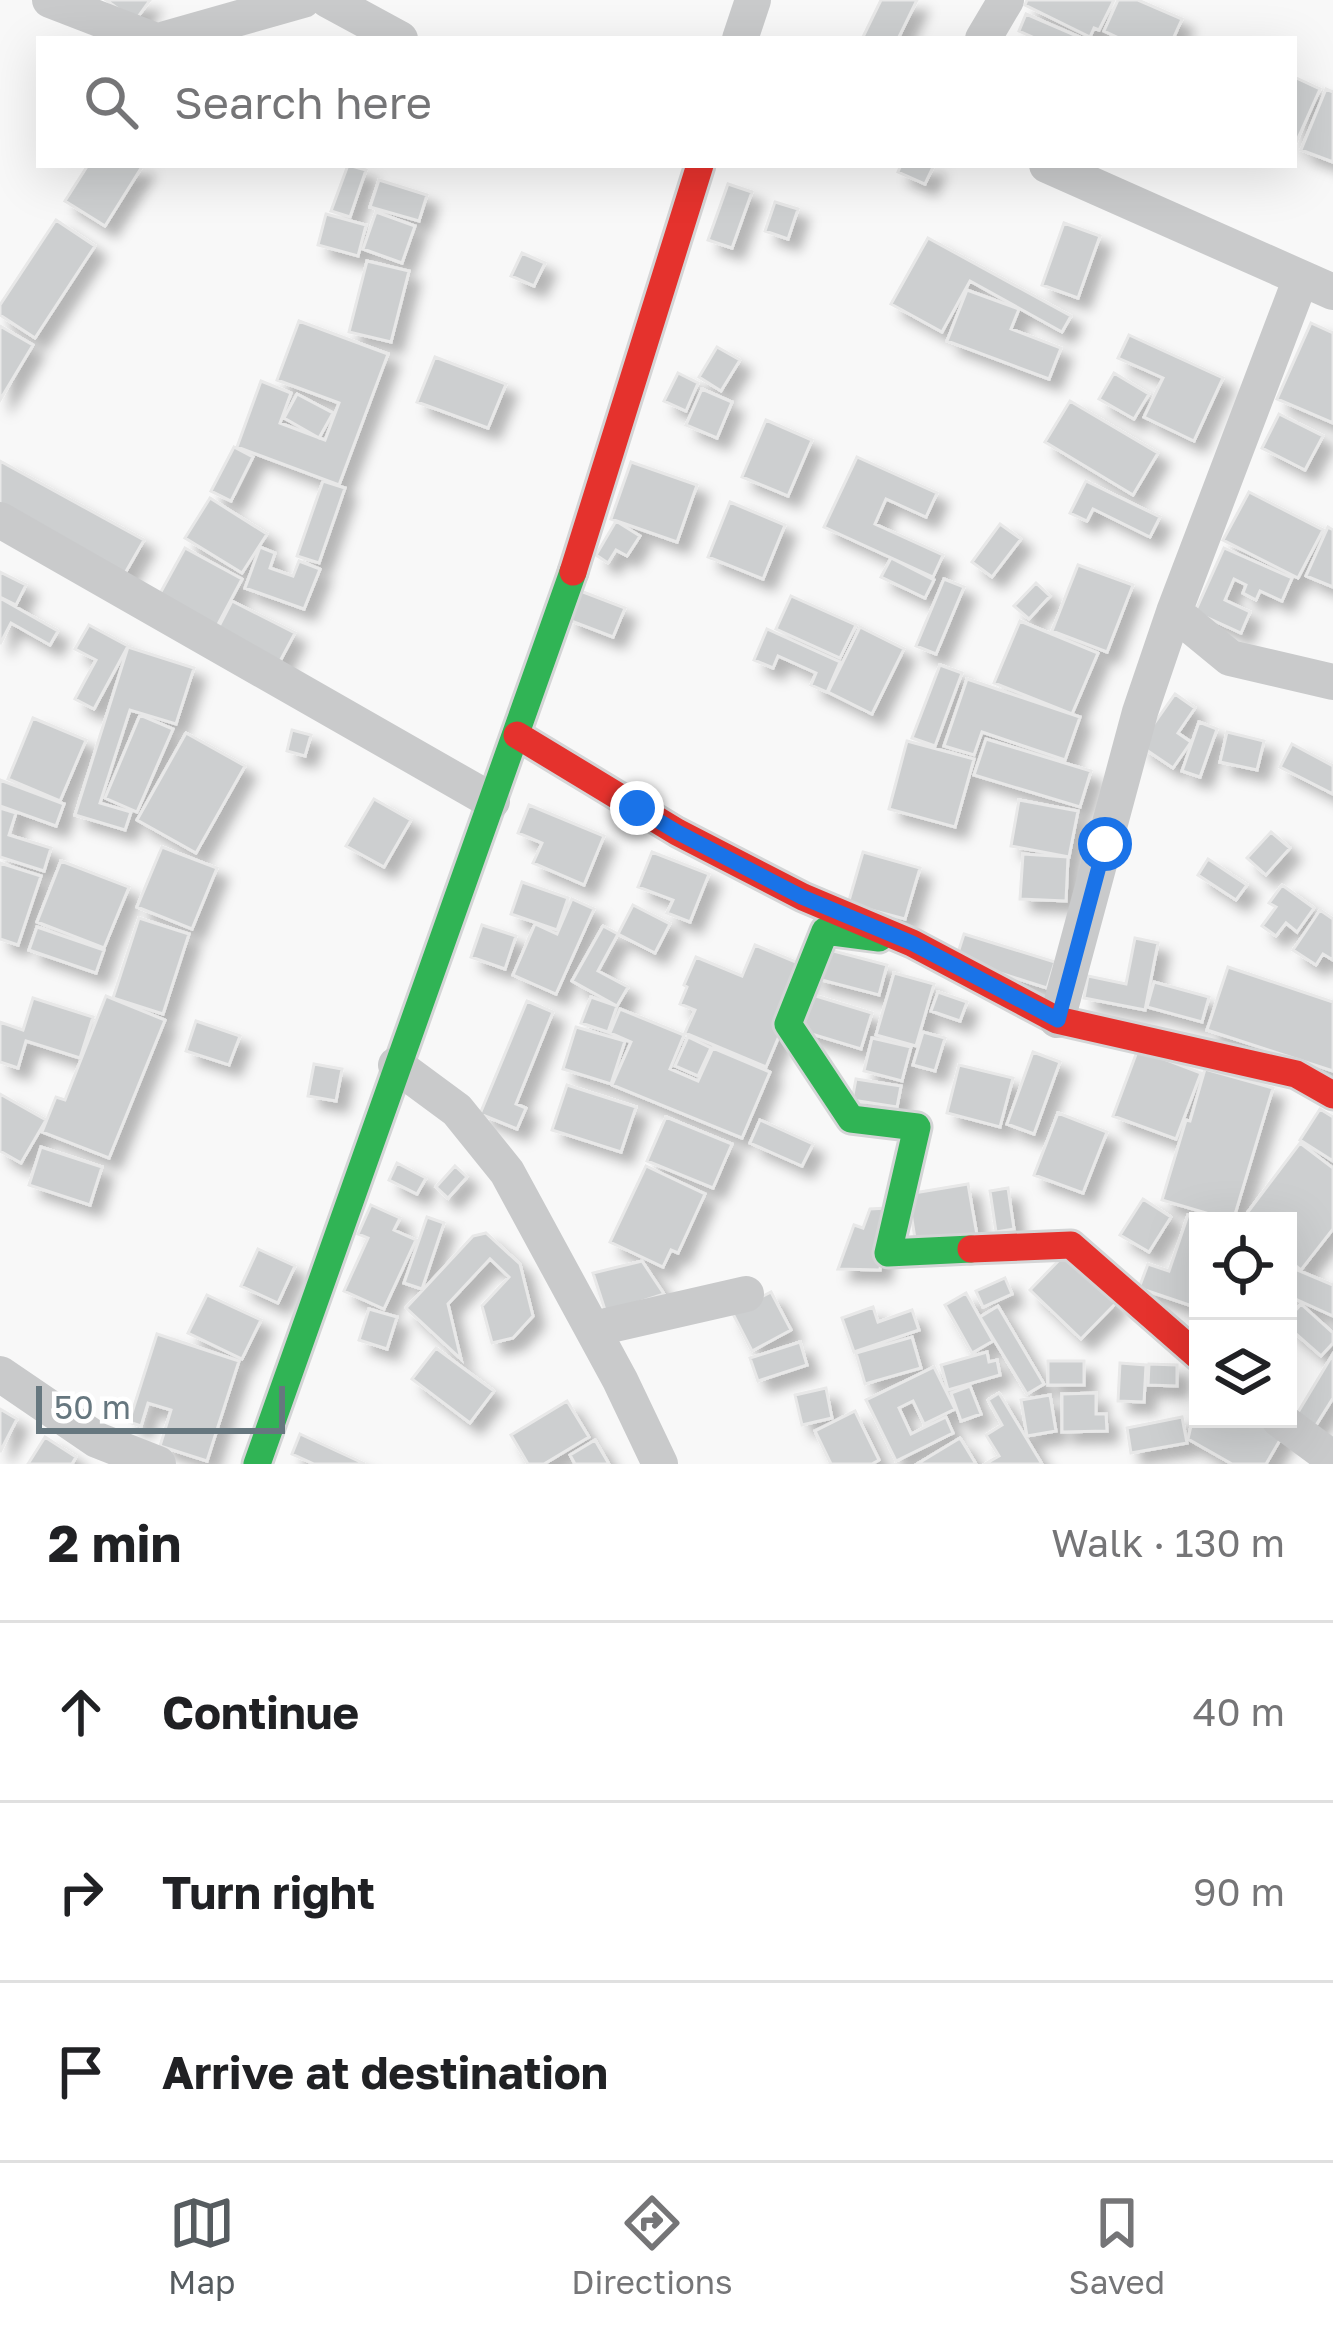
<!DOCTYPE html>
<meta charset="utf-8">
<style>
:root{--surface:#fff;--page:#f6f6f6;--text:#202124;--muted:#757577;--line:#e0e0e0;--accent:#565c60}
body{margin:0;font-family:"Golos Text",sans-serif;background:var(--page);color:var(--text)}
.controls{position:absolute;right:36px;bottom:36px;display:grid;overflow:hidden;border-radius:0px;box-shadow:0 12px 48px #0002}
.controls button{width:108px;height:108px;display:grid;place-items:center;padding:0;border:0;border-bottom:3px solid var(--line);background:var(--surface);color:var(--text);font:60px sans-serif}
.scale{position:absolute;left:36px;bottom:30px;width:249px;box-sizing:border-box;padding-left:12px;border:6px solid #66777f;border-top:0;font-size:33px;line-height:42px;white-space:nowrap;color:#66777f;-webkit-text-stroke:9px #fff;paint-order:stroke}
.stop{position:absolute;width:36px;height:36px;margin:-27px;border:9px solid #1a73e8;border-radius:50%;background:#fff}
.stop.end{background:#1a73e8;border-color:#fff;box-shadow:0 3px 12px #0008}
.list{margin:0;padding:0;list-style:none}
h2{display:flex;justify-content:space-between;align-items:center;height:156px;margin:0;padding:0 48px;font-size:51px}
h2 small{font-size:39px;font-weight:400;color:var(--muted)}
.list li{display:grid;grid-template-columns:78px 1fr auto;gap:36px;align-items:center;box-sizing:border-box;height:180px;padding:0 48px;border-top:3px solid var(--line)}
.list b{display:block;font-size:45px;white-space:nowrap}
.list em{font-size:39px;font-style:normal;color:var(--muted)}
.icon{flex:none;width:66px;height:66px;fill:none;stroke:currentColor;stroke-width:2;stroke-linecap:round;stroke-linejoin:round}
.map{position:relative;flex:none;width:1333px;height:1464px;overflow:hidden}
.search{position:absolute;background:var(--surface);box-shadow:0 12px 48px #0002;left:36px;right:36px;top:36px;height:132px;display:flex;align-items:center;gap:30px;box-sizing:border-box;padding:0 42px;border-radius:0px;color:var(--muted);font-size:45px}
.sheet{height:696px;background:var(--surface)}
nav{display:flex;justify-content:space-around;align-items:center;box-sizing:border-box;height:168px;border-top:3px solid var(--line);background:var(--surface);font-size:33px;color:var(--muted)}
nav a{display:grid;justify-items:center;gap:6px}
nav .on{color:var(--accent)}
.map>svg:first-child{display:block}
.building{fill:#cdcfd0;stroke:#e8e8e8;stroke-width:3;filter:url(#shadow)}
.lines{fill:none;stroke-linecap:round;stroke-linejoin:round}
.fast-casing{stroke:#d4d5d6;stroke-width:33}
.jam-casing{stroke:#d4d5d6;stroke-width:33}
.street{stroke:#c9cacb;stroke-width:36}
.fast{stroke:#30b455;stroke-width:27}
.jam{stroke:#e5322d;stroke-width:27}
.route{stroke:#1a73e8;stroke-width:15}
</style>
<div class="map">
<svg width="1333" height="1464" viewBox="0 0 1333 1464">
<defs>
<filter id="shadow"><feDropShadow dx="11" dy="11" stdDeviation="6" flood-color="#0004"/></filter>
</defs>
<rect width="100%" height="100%" fill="#f8f8f8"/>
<path class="building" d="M106,0H150L135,21Z
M881,0H917L898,39H862Z
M1027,0H1114L1099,30L1094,28L1090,37L1025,5Z
M1118,0H1138L1182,19L1173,39H1121L1104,31Z
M1026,14L1084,39H1037L1019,31Z
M1294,77L1320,89L1294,147Z
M1326,89L1333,92V162L1301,150Z
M88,165H143L105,226L65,201Z
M348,165L366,170L350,217L331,211Z
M901,165H934L925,184L898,172Z
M379,180L427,195L419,221L370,207Z
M728,184L752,192L732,248L708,240Z
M775,202L798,209L788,239L765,231Z
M376,212L415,226L402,263L363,249Z
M326,214L366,225L358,256L318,245Z
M56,220L95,246L35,338L0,315V305Z
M1064,223L1100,236L1078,298L1042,285Z
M928,238L1071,316L1062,332L970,281L942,332L891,304Z
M522,253L545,263L534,286L511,276Z
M367,261L409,271L391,342L349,332Z
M967,290L1019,309L1011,329L1061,348L1049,379L947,341Z
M299,321L388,354L339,485L237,447L261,381L291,393L280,423L325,440L339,403L277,380Z
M1311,323L1333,333V423L1277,399Z
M0,326L33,345L0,400Z
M1129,335L1223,378L1194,441L1144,417L1163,378L1118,358Z
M717,347L740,360L721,391L699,377Z
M435,357L506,384L488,428L417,402Z
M678,373L698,383L686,411L664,401Z
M1114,373L1149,394L1134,419L1099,399Z
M702,389L732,402L717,438L686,425Z
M297,394L333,413L319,438L284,418Z
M1070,401L1158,453L1133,495L1045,442Z
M1279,414L1323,436L1305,470L1262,448Z
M766,420L812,440L788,496L742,477Z
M234,447L253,457L231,501L211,491Z
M857,457L937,493L926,517L886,499L875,524L943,555L933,577L824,527Z
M0,461L144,540L120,582L0,516Z
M631,462L697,485L677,542L611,519Z
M323,481L345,488L319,563L297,556Z
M1086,481L1160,517L1150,537L1093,509L1087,521L1070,513Z
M1249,492L1323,530L1298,578L1223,540Z
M210,498L267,534L242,573L185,538Z
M730,502L785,525L763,579L708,557Z
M616,521L640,536L627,556L616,550L608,563L596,555Z
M1000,524L1021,539L992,577L972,562Z
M1328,527L1333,530V587L1306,576Z
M260,547L275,553L270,568L293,576L299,561L320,569L304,609L245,588Z
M185,548L242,579L215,630L157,599Z
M1224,548L1292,578L1282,601L1260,591L1256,600L1243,593L1246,585L1234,579L1225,600L1250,612L1241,633L1195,612Z
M891,558L934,580L925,598L881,577Z
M1078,565L1133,585L1107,652L1052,631Z
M0,572L26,585L16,605L0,597Z
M944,579L964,587L936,654L916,646Z
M1036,583L1050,596L1029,619L1014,606Z
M578,590L625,608L613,637L566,619Z
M791,596L856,625L840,658L776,629Z
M0,598L58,631L50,645L11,623L0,644Z
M232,601L295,633L278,665L215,634Z
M1020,621L1098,653L1072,714L994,683Z
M89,625L128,646L94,709L75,699L96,660L75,649Z
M860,627L904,649L872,714L828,692Z
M767,629L840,662L827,692L811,685L816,673L778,656L773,668L754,660Z
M128,647L194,668L176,724L130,710L100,803L131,812L125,830L75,815Z
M940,665L962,673L935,746L912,738Z
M967,679L1080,717L1065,760L982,732L974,755L944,746Z
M1175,694L1195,708L1178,733L1191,742L1173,768L1139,745Z
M140,715L173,729L137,812L105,798Z
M33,718L86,740L60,801L8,779Z
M1199,722L1217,729L1200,777L1182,771Z
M292,730L311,735L305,756L287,751Z
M1227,732L1264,741L1257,770L1220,762Z
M186,733L245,766L196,853L137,820Z
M986,739L1091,771L1080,807L974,775Z
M907,741L974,759L955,827L889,809Z
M1292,744L1333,766V794L1280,767Z
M0,780L64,804L56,826L0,806Z
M374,799L411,820L384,867L346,846Z
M1019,800L1078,811L1069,857L1011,846Z
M529,805L604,836L584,885L533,863L542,843L518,833Z
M0,808L16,813L9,835L51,848L44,871L0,857Z
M1271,832L1290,848L1266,875L1247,858Z
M162,847L217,868L192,929L137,907Z
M652,852L709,874L690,922L667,913L673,900L638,887Z
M863,852L920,868L905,919L848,904Z
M1023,854L1068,857L1066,901L1020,899Z
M1208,859L1247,885L1236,900L1198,875Z
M61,861L129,887L104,948L37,922Z
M0,863L41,876L18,945L0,939Z
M522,882L568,898L557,930L511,914Z
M1282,885L1314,908L1297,932L1286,923L1276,936L1262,926L1276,907L1269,903Z
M572,899L594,909L556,994L513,975L535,924L557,934Z
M633,905L670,924L655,953L618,934Z
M1320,910L1333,919V960L1323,954L1316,965L1293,950Z
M139,918L189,934L163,1014L113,998Z
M482,925L516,936L505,969L471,957Z
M603,926L618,934L598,971L628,987L617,1006L572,981Z
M37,927L104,950L96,973L29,950Z
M964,934L1055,962L1047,988L956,959Z
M1135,938L1158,943L1145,1010L1084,998L1088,976L1126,984Z
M755,945L808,967L766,1067L685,1033L695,1010L680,1004L687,987L684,985L696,957L742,976Z
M822,948L887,965L879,995L814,978Z
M1228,967L1333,1002V1071L1207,1030Z
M894,973L934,984L916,1046L876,1035Z
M1154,982L1209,997L1202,1022L1147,1007Z
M938,992L967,1002L960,1021L931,1011Z
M806,993L872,1013L861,1049L795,1029Z
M106,996L165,1020L109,1158L42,1132L56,1097L65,1100Z
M591,997L617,1006L608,1032L581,1023Z
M33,998L93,1017L80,1058L26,1041L18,1068L0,1062V1022L23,1030Z
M527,1001L553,1012L516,1104L526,1108L517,1129L480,1114Z
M620,1009L684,1035L670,1069L698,1081L713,1048L770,1072L742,1138L612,1085L631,1042L610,1033Z
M196,1021L240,1036L229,1065L186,1051Z
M576,1027L625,1041L611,1084L563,1069Z
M923,1032L945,1038L935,1071L913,1065Z
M688,1037L711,1048L698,1076L675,1066Z
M872,1038L911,1047L902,1081L864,1071Z
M1138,1049L1201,1073L1176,1139L1113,1116Z
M1033,1052L1060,1062L1034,1134L1007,1124Z
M314,1064L342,1069L336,1101L308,1096Z
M959,1065L1013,1078L1000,1127L947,1113Z
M1205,1069L1273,1088L1233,1221L1162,1200L1186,1120L1190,1121Z
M856,1079L901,1086L897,1107L852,1100Z
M567,1085L636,1107L621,1152L552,1130Z
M0,1094L46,1120L21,1163L0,1151Z
M1320,1109L1333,1117V1161L1300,1140Z
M1058,1113L1107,1132L1083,1193L1034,1175Z
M666,1117L732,1144L713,1188L647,1161Z
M760,1120L813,1144L802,1166L750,1143Z
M1300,1143L1333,1168V1229L1301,1270L1288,1260V1221H1241Z
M41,1147L102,1167L90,1205L29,1185Z
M397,1163L426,1178L417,1194L389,1180Z
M455,1166L467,1177L448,1198L436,1187Z
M646,1166L705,1194L678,1253L671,1250L663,1267L610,1242Z
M968,1184L977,1235L916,1245L908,1194Z
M1008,1188L1014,1229L996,1232L990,1191Z
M1143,1199L1171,1217L1149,1252L1120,1235Z
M371,1205L400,1218L394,1230L416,1240L384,1309L344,1291L368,1238L358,1234Z
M887,1208L880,1270L838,1269L854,1225L863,1228L870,1209Z
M1188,1215L1205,1221H1198V1299L1195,1307L1139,1288L1148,1264L1169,1271Z
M427,1217L444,1223L422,1289L404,1283Z
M486,1233L520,1264L533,1316L513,1338L492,1343L482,1306L509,1277L490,1259L448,1304L461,1359L406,1308L473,1236Z
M258,1249L295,1266L278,1303L241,1286Z
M1065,1254L1116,1303L1081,1339L1030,1290Z
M642,1261L664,1294L606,1313L593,1273Z
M1288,1266L1333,1285V1316L1293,1298L1288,1309Z
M1005,1278L1012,1294L983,1307L976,1291Z
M771,1292L791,1330L752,1351L732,1312Z
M966,1293L993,1341L972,1353L945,1305Z
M207,1295L261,1320L242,1359L188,1333Z
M1301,1304L1333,1333V1343L1321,1356L1288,1327V1319Z
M998,1306L1044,1384L1027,1394L980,1317Z
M873,1307L878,1322L912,1310L919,1330L854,1352L842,1318Z
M369,1309L397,1317L387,1349L359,1340Z
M157,1334L239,1361L207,1461L160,1446L171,1410L148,1403L141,1426L129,1422Z
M912,1337L921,1368L865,1384L856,1353Z
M800,1342L807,1365L758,1381L750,1358Z
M436,1348L494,1391L470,1423L412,1379Z
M987,1352L989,1362L997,1360L1000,1375L948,1390L941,1365Z
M1333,1354V1398L1313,1430L1294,1419Z
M1048,1361H1084V1385H1048Z
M1120,1363L1146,1365L1144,1402L1118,1401Z
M1149,1364L1177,1365V1386L1148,1385Z
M934,1367L955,1409L924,1424L913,1401L899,1408L911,1434L946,1417L953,1433L896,1461L866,1400Z
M970,1386L981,1414L961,1421L951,1393Z
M826,1388L832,1418L802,1425L795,1395Z
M999,1393L1042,1464H985L999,1456L986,1435L1002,1425L988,1400Z
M1096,1393V1414H1106L1107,1431L1062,1432V1394Z
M1050,1395L1056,1431L1027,1436L1021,1400Z
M1198,1396V1419H1274L1287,1428L1266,1464H1232L1188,1439Z
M567,1401L589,1437L544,1464H528L511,1435Z
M0,1409L17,1419L0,1452Z
M855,1411L879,1460L872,1464H831L815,1431Z
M1182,1417L1187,1443L1131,1453L1127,1428Z
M300,1434L365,1464H314L292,1454Z
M45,1437L76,1457L72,1464H28Z
M960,1438L976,1464H917Z
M595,1440L609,1464H575L570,1455Z"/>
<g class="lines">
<g class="fast-casing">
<path id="fast" d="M879,938L825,931L788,1024L851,1119L917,1127L888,1253L971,1249
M257,1464L573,572"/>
</g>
<g class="jam-casing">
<path id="jam" d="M573,572L700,165
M517,735L677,832L803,897L912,943L1057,1020L1296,1074L1333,1095
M971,1249L1071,1245L1198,1356"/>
</g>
<path class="street" d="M50,0L151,39
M328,0L400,39
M165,39L303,0
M740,39L753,0
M983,39L1006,0
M1047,165L1333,292
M0,520L492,801
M1174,612L1230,658L1333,682
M1057,1020L1140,712L1174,612L1301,278
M396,1065L457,1110L507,1172L620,1380L660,1464
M593,1329L746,1294
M0,1374L97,1440L158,1464
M1279,1419L1333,1459"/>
<use href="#fast" class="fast"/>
<use href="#jam" class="jam"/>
</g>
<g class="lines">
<path class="route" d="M637,808L677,832L802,897L912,943L1058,1020L1105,844"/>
</g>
</svg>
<div class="controls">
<button><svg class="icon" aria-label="locate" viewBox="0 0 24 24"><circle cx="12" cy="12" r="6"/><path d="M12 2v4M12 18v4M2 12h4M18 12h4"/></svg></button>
<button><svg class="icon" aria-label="layers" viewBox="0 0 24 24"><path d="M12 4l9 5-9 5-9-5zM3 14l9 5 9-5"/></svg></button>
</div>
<div class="scale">50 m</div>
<div class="stop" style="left:1105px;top:844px"></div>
<div class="stop end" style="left:637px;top:808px"></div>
<div class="search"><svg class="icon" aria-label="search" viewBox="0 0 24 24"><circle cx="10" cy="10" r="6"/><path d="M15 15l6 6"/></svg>Search here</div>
</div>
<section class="sheet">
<h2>2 min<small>Walk · 130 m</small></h2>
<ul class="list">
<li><svg class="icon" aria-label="ahead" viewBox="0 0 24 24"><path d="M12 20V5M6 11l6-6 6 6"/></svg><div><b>Continue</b></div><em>40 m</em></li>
<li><svg class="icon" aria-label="right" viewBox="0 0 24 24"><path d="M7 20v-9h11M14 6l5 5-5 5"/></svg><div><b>Turn right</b></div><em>90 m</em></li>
<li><svg class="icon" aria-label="arrive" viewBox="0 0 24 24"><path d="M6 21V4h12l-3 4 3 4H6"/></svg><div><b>Arrive at destination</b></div></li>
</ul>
</section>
<nav>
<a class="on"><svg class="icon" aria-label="map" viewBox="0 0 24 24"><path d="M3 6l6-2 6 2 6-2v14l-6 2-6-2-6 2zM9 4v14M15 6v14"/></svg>Map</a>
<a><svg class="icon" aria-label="directions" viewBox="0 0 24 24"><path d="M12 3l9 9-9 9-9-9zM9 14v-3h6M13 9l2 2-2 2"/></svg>Directions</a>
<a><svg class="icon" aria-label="saved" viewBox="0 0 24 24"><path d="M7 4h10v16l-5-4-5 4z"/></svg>Saved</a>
</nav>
